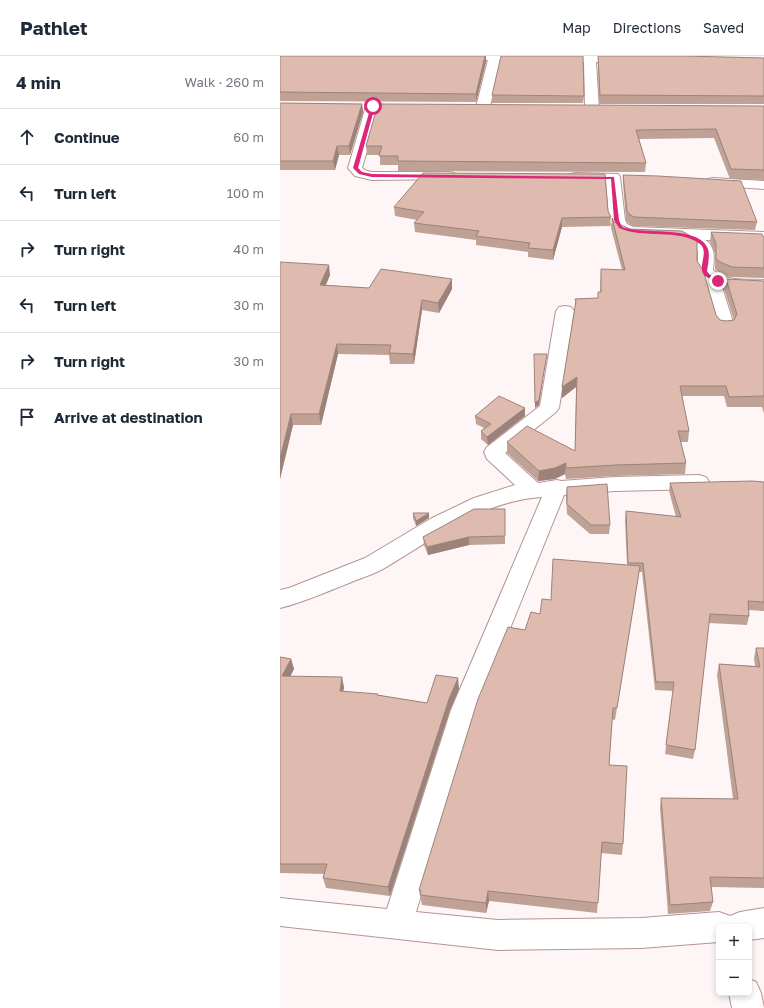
<!DOCTYPE html>
<meta charset="utf-8">
<style>
:root{--surface:#fff;--page:#f6f6f7;--text:#1f2937;--muted:#747a83;--line:#e0e1e3}
body{margin:0;font-family:"Golos Text",sans-serif;background:var(--page);color:var(--text)}
.controls{position:absolute;right:12px;bottom:12px;display:grid;overflow:hidden;border-radius:6px;box-shadow:0 2px 6px #0003}
.controls button{width:36px;height:36px;display:grid;place-items:center;padding:0;border:0;border-bottom:1px solid var(--line);background:var(--surface);color:var(--text);font:20px sans-serif}
.stop{position:absolute;width:12px;height:12px;margin:-9px;border:3px solid #db2777;border-radius:50%;background:#fff}
.stop.end{background:#db2777;border-color:#fff;box-shadow:0 1px 4px #0008}
.list{margin:0;padding:0;list-style:none}
h2{display:flex;justify-content:space-between;align-items:center;height:52px;margin:0;padding:0 16px;font-size:17px}
h2 small{font-size:13px;font-weight:400;color:var(--muted)}
.list li{display:grid;grid-template-columns:26px 1fr auto;gap:12px;align-items:center;box-sizing:border-box;height:56px;padding:0 16px;border-top:1px solid var(--line)}
.list b{display:block;font-size:15px;white-space:nowrap}
.list em{font-size:13px;font-style:normal;color:var(--muted)}
.icon{flex:none;width:22px;height:22px;fill:none;stroke:currentColor;stroke-width:2;stroke-linecap:round;stroke-linejoin:round}
.map{position:relative;flex:none;width:484px;height:952px;overflow:hidden}
header{display:flex;align-items:center;gap:24px;box-sizing:border-box;height:56px;padding:0 20px;background:var(--surface);border-bottom:1px solid var(--line)}
header strong{font-size:19px}
nav{display:flex;gap:22px;margin-inline-start:auto;font-size:14px}
main{display:flex}
aside{flex:1;background:var(--surface)}
.map>svg:first-child{display:block}
.lines{fill:none;stroke-linecap:round;stroke-linejoin:round}
.minor-casing{stroke:#b79392;stroke-width:2}
.minor{fill:#fff;fill-rule:evenodd}
.wall{fill:#bfa196}
.shaded-wall{fill:#9b837a}
.building{fill:#debbae;stroke:#9b837a}
.route{fill:#db2777}
</style>
<header>
<strong>Pathlet</strong>
<nav><a>Map</a><a>Directions</a><a>Saved</a></nav>
</header>
<main>
<aside>
<h2>4 min<small>Walk · 260 m</small></h2>
<ul class="list">
<li><svg class="icon" aria-label="ahead" viewBox="0 0 24 24"><path d="M12 20V5M6 11l6-6 6 6"/></svg><div><b>Continue</b></div><em>60 m</em></li>
<li><svg class="icon" aria-label="left" viewBox="0 0 24 24"><path d="M17 20v-9H6M10 6l-5 5 5 5"/></svg><div><b>Turn left</b></div><em>100 m</em></li>
<li><svg class="icon" aria-label="right" viewBox="0 0 24 24"><path d="M7 20v-9h11M14 6l5 5-5 5"/></svg><div><b>Turn right</b></div><em>40 m</em></li>
<li><svg class="icon" aria-label="left" viewBox="0 0 24 24"><path d="M17 20v-9H6M10 6l-5 5 5 5"/></svg><div><b>Turn left</b></div><em>30 m</em></li>
<li><svg class="icon" aria-label="right" viewBox="0 0 24 24"><path d="M7 20v-9h11M14 6l5 5-5 5"/></svg><div><b>Turn right</b></div><em>30 m</em></li>
<li><svg class="icon" aria-label="arrive" viewBox="0 0 24 24"><path d="M6 21V4h12l-3 4 3 4H6"/></svg><div><b>Arrive at destination</b></div></li>
</ul>
</aside>
<div class="map">
<svg width="484" height="952" viewBox="0 0 484 952">
<rect width="100%" height="100%" fill="#fef6f6"/>
<g class="lines">
<g class="minor-casing">
<path id="minor" d="M164,0H350L354,3L352,6L348,7L316,6L319,53L317,56H307L305,53L304,6L220,4L210,51L208,54H198L196,51L208,4H170L166,3Z
M93,46L98,47L100,50L82,112L87,115L92,116H169L174,117L176,120L174,123L92,124L75,120L68,112L86,50L88,47Z
M296,117L338,118L340,121L345,164L347,168L353,171L484,176V186L425,184C436,191 434,202 433,214C445,226 468,223 484,224V234L442,231L454,269L451,273L445,274L439,273L436,269L423,223L417,215L418,200L417,192L401,183L350,181L334,174L329,164L326,125L291,124L289,121L291,118Z
M433,122L484,125V133L428,129L426,126L428,123Z
M285,250L291,251L294,255L279,352L276,356L225,397L258,427L277,424L281,425L335,421L419,419L426,421L429,426L426,431L419,433L335,435L284,439L197,654L136,856L218,864L361,862L439,856L450,860L460,856L484,852V882L469,884V871H439V886L361,892L218,894L0,870V842L107,853L171,654L262,441C201,445 154,483 103,513C92,519 80,522 69,527C46,536 24,546 0,552V534L9,532L85,502L152,462L194,442L235,429L207,403L204,396L207,391L260,350L276,255L279,251Z
M469,923L476,926L481,937L484,952H452L449,937H469Z"/>
</g>
<use href="#minor" class="minor"/>
</g>
<path class="wall" d="M0,0L206,6L196,46L0,45Z
M318,0L484,2V48H319L318,7Z
M212,39L304,40L303,47H212Z
M0,47L82,48L83,56L70,99H59L55,114H0Z
M484,50V124L450,123L434,82L359,83L366,107L365,116L118,115V109H100V99H87L86,90Z
M343,119L477,166L475,174L353,170L348,167L346,164L343,128Z
M114,151L328,155L331,161L330,170L282,171L273,204L248,201V196L196,189V184L135,176L134,167L137,164L115,160Z
M332,162L334,166L417,205L436,259L440,264L446,265L454,264L444,233L446,223L484,225V358L482,351H447L444,340H402L409,375L408,386H401L406,407L405,418L335,420L286,423L285,418L275,423L258,425L227,397V386L295,395L296,331L282,342L295,253V243L318,242V236H320L321,213L342,214L331,172Z
M431,176L484,182V222L450,221L439,217L435,213V197L430,186Z
M0,206L50,219L46,229L89,232L172,223V233L159,257L142,254L134,308H110L109,299L58,298L41,369H13L0,423Z
M245,352V360L208,389L201,383V375L204,372L196,368L195,360Z
M484,426V555L468,554L469,560L467,569L429,567L415,694L413,703L385,698L393,635L375,634L362,516H359L335,664L332,663L329,709L343,788L342,799L321,797L317,857L209,845L206,857L142,849L139,834L245,574L271,544L347,509L345,464L346,455L396,461L389,435L390,427Z
M287,431L330,469L329,478H310L287,458L286,440Z
M225,453V488L189,489L148,499L144,489L143,481Z
M133,457L149,462L136,470L133,462Z
M476,592H484V832L431,831L433,846L430,855L388,858L380,752L381,742L453,743L437,619L439,608L475,610L474,602Z
M0,601L11,603L14,613L10,620L64,631L63,635L98,639L147,647L179,633L170,654L110,840L46,832L43,822L44,818L0,817Z"/>
<path class="shaded-wall" d="M205,0H206V6L196,46V38Z
M82,48L83,56L70,99L69,90Z
M57,90L59,99L55,114L53,105Z
M282,162V171L273,204V194Z
M49,209L50,219L41,239L40,229Z
M172,223V233L159,257L158,247Z
M142,244V254L134,308L133,298Z
M57,288L58,298L41,369L39,358Z
M267,298L266,303L259,349L255,352V347Z
M297,321L296,331L282,342V331Z
M245,352V360L208,389L207,381Z
M11,358L13,369L0,423V403Z
M286,407L285,418L275,423L258,425L259,415Z
M149,457V462L136,470V465Z
M189,481V489L148,499L147,491Z
M360,510L358,521L335,664L337,652Z
M11,603L14,613L5,631L2,620Z
M62,621L64,631L62,645L60,635Z
M178,622L179,633L170,654L110,840L108,831L169,643Z
M208,835L209,845L206,857V847Z"/>
<path class="building" d="M0,0H205L196,38L0,36Z
M221,0H303L304,40L212,39Z
M318,0H403L484,2V40L320,39Z
M0,47L82,48L69,90H57L53,105H0Z
M98,48L484,50V114L451,113L436,73L356,74L366,107L118,105V100H99L102,90H86Z
M143,117L325,118L328,155L331,161L282,162L273,194L248,192L250,187L196,180L199,175L134,167L144,156L114,151Z
M343,119L378,120L461,125L477,166L354,161L349,158L347,155Z
M332,162L334,166L350,173L402,175L417,184V205L423,214L436,259L440,264L446,265L454,264L457,258L446,223L484,225V340L449,341L446,330H400L409,375H398L406,407L336,409L286,412V407L275,412L259,415L227,386L247,370L295,395L297,321L282,331L296,245L295,243L318,242V236H321V213L345,214Z
M431,176L482,178L484,182V212L452,211L440,206L436,203V187Z
M0,206L49,209L40,229L89,232L101,213L172,223L158,247L142,244L133,298L109,297L111,289L57,288L39,358H11L0,403Z
M254,298H267L259,344L255,347Z
M219,340L245,352L207,381L201,375L211,368L195,360Z
M472,425L484,426V546L468,545L469,560L430,558L415,694L386,689L394,626H376L363,507H348L346,455L401,461L390,427Z
M327,428L330,469H311L287,448V431Z
M194,453H225V480L189,481L147,491L143,481Z
M133,457H149L136,465Z
M273,503L360,510L337,652H333L329,709L347,710L343,788L322,786L318,847L208,835L206,847L140,839L141,835L139,834L198,643L228,571L245,574L251,556L260,558L262,543L271,544Z
M476,592H484V822L430,821L433,846L390,849L381,742L458,743L439,608L480,611Z
M0,601L11,603L2,620L62,621L60,635L98,638L97,639L147,647L156,619L178,622L169,643L108,831L43,822L47,808H0Z"/>
<path class="route" d="M93,49L95,50L78,112L82,116L92,118L334,121L339,164L342,171C363,179 420,169 428,193C430,199 428,209 427,215L429,218L440,225L436,226C433,224 428,222 425,220C416,212 430,196 420,188C399,172 363,183 339,172L334,164L331,123L92,121L79,118L73,112L91,50Z"/>
</svg>
<div class="controls">
<button>+</button>
<button>−</button>
</div>
<div class="stop" style="left:93px;top:50px"></div>
<div class="stop end" style="left:438px;top:225px"></div>
</div>
</main>
